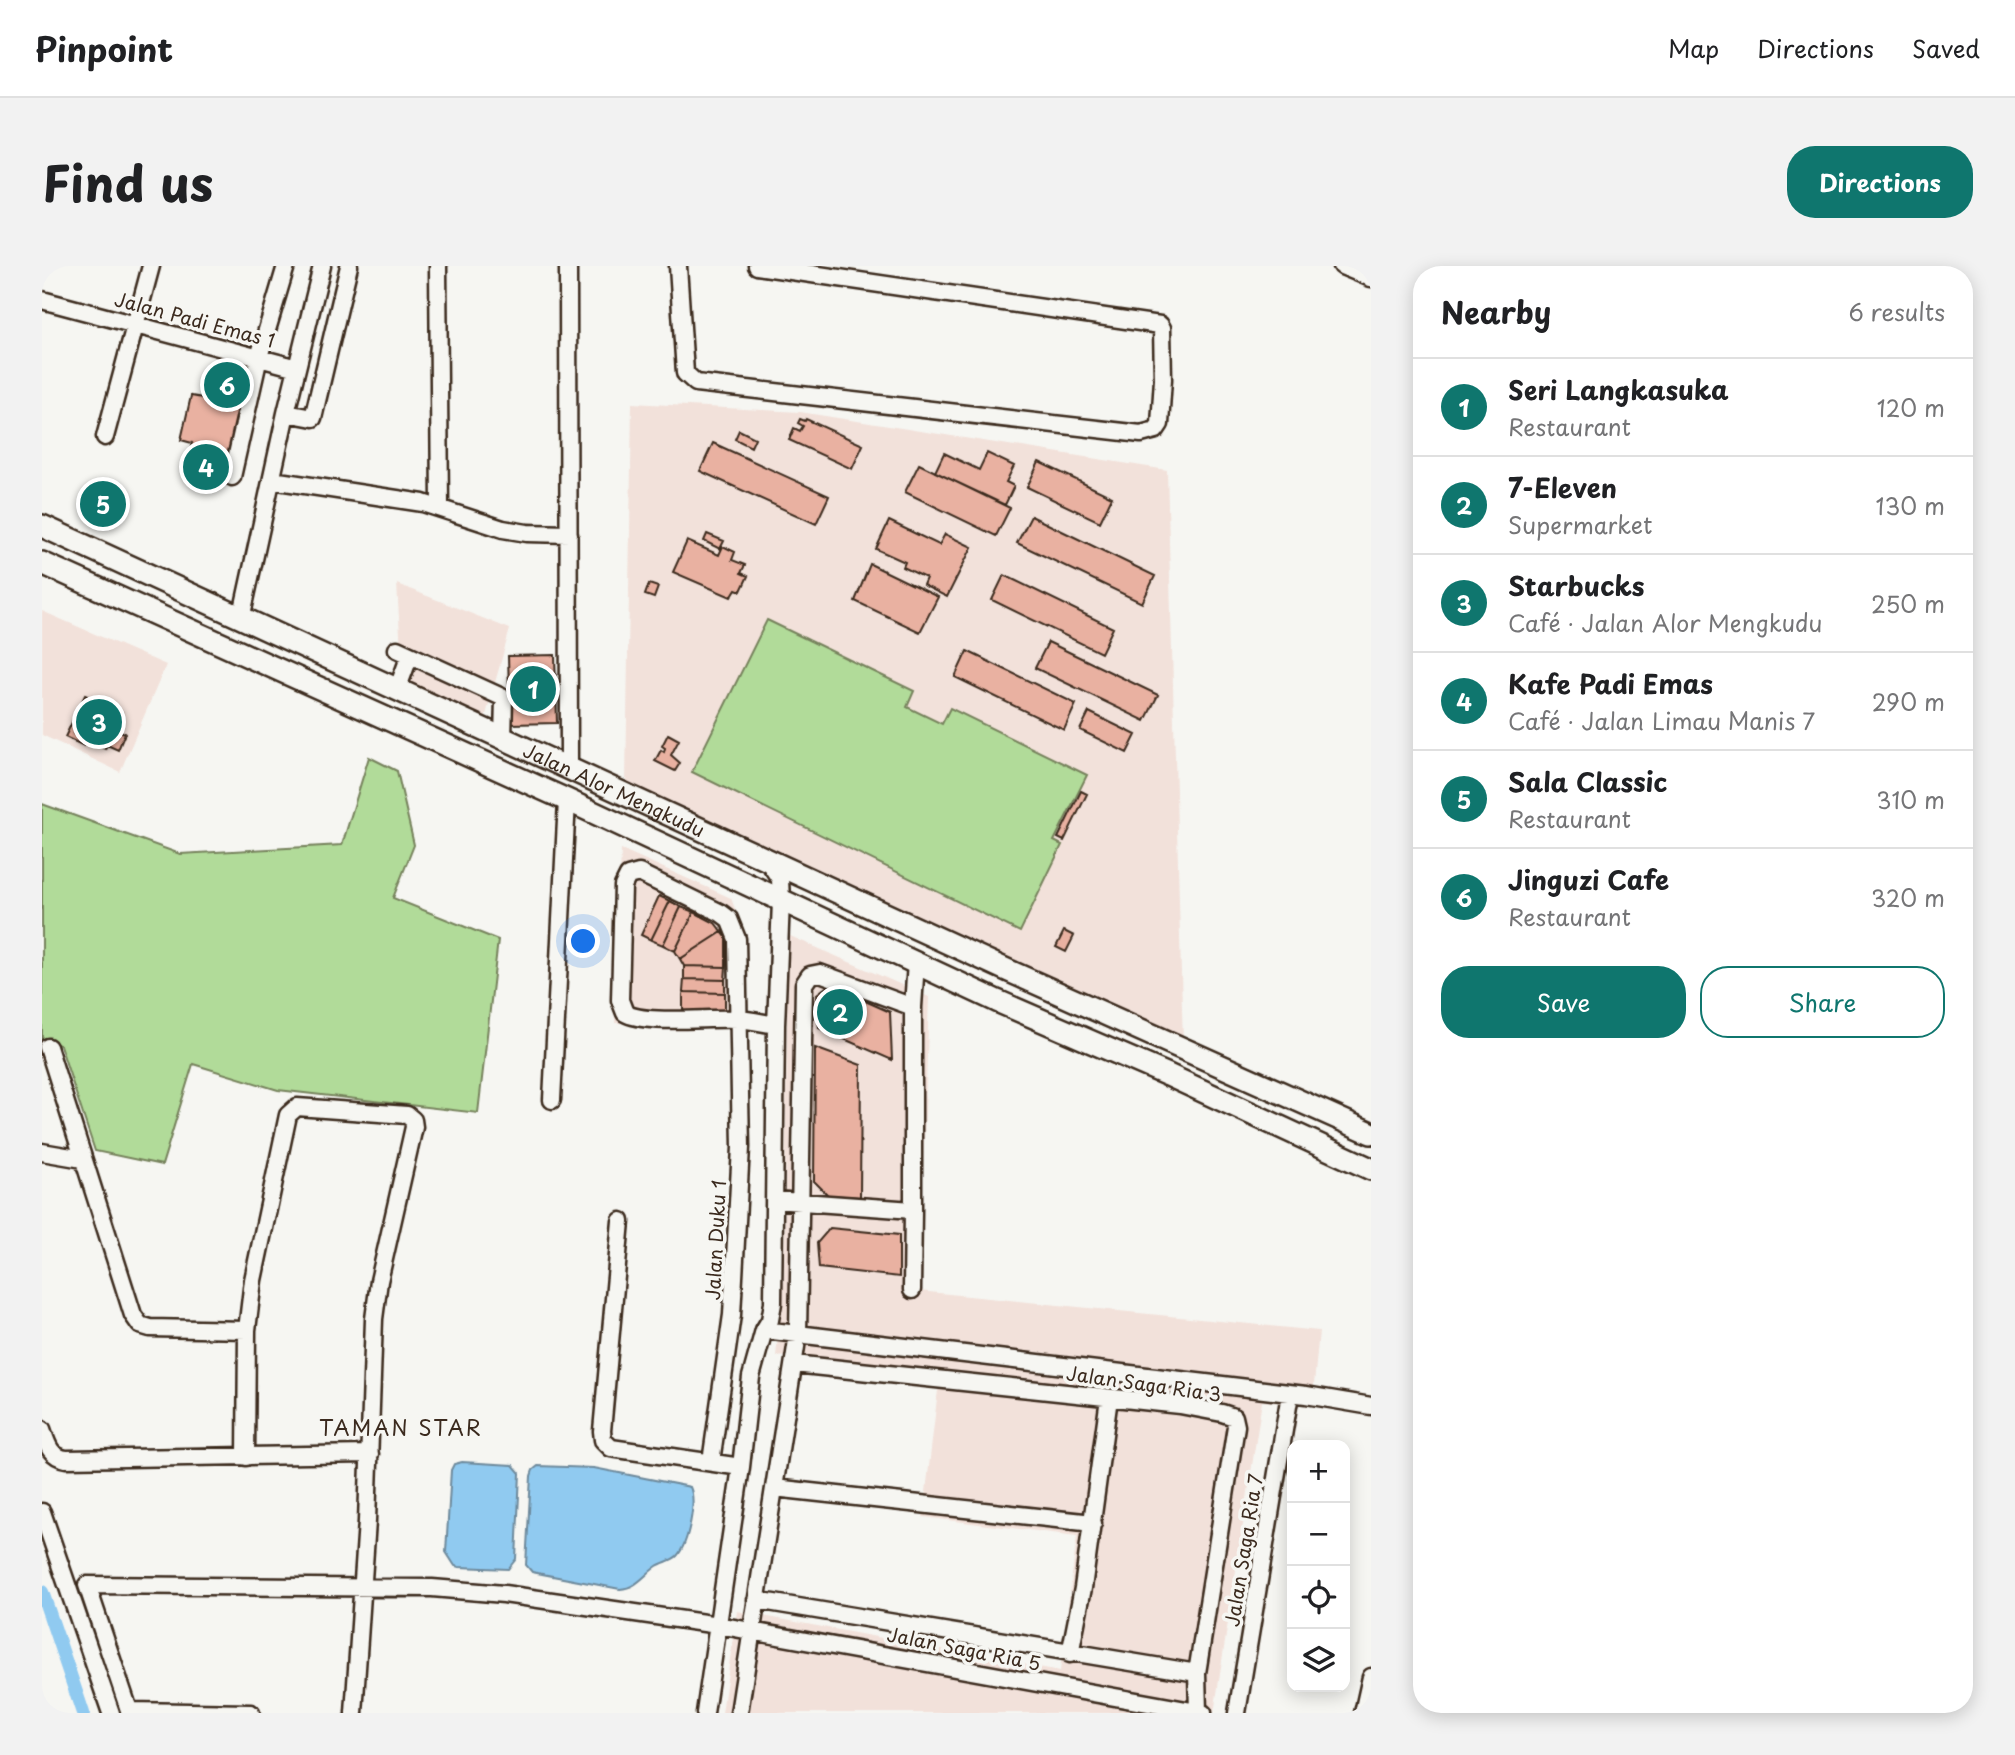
<!DOCTYPE html>
<meta charset="utf-8">
<style>
:root{--surface:#fff;--page:#f2f2f2;--text:#202124;--muted:#757577;--line:#e0e0e0;--accent:#0f766e}
body{margin:0;font-family:"Playpen Sans",sans-serif;background:var(--page);color:var(--text)}
.controls{position:absolute;right:21px;bottom:21px;display:grid;overflow:hidden;border-radius:14px;box-shadow:0 4px 18px #0003}
.controls button{width:63px;height:63px;display:grid;place-items:center;padding:0;border:0;border-bottom:2px solid var(--line);background:var(--surface);color:var(--text);font:35px sans-serif}
.you{position:absolute;left:542px;top:676px;width:24px;height:24px;margin:-18px;border:5px solid #fff;border-radius:50%;background:#1a73e8;box-shadow:0 0 0 10px #1a73e833}
.badge{display:grid;place-items:center;width:46px;height:46px;border-radius:50%;background:var(--accent);color:#fff;font-size:23px;font-weight:700}
.pin{position:absolute;translate:-50% -50%;border:4px solid #fff;box-shadow:0 2px 7px #0006}
.list{margin:0;padding:0;list-style:none}
h2{display:flex;justify-content:space-between;align-items:center;height:91px;margin:0;padding:0 28px;font-size:30px}
h2 small{font-size:23px;font-weight:400;color:var(--muted)}
.list li{display:grid;grid-template-columns:46px 1fr auto;gap:21px;align-items:center;box-sizing:border-box;height:98px;padding:0 28px;border-top:2px solid var(--line)}
.list b{display:block;font-size:26px;white-space:nowrap}
.list p{margin:0;font-size:23px;white-space:nowrap;color:var(--muted)}
.list em{font-size:23px;font-style:normal;color:var(--muted)}
.actions{display:flex;gap:14px;padding:21px 28px}
.actions a{flex:1;padding:16px 0;border:2px solid var(--accent);border-radius:28px;text-align:center;font-size:24px;color:var(--accent)}
.actions .main{background:var(--accent);color:#fff}
.icon{flex:none;width:38px;height:38px;fill:none;stroke:currentColor;stroke-width:2;stroke-linecap:round;stroke-linejoin:round}
.map{position:relative;flex:none;width:1329px;height:1447px;overflow:hidden;border-radius:28px}
header{display:flex;align-items:center;gap:42px;box-sizing:border-box;height:98px;padding:0 35px;background:var(--surface);border-bottom:2px solid var(--line)}
header strong{font-size:33px}
nav{display:flex;gap:38px;margin-inline-start:auto;font-size:24px}
.intro{display:flex;align-items:center;justify-content:space-between;box-sizing:border-box;height:168px;padding:0 42px}
h1{margin:0;font-size:49px}
.button{padding:18px 32px;border-radius:28px;background:var(--accent);color:#fff;font-size:24px;font-weight:700}
main{display:flex;gap:42px;padding:0 42px}
aside{flex:1;background:var(--surface);border-radius:28px;box-shadow:0 4px 18px #0003}
.map>svg:first-child{display:block}
.built{fill:#f2e1da}
.green{fill:#b1db99;stroke:#76825c;stroke-width:2}
.water{fill:#90caf0;stroke:#6e8a9c;stroke-width:2}
.lines{fill:none;stroke-linecap:round;stroke-linejoin:round}
.canal{stroke:#90caf0;stroke-width:14}
.building{fill:#e9b1a1;stroke:#3b2a1e;stroke-width:2}
.minor-casing{stroke:#3b2a1e;stroke-width:21}
.major-casing{stroke:#3b2a1e;stroke-width:26}
.minor{stroke:#f6f6f2;stroke-width:16}
.major{stroke:#f6f6f2;stroke-width:21}
.labels{text-anchor:middle;dominant-baseline:central;stroke-width:7;stroke-linejoin:round;paint-order:stroke}
.street-label{font-size:19px;fill:#3b2a1e;stroke:#f6f6f2}
.neighbourhood-label{font-size:21px;letter-spacing:2px;fill:#3b2a1e;stroke:#f6f6f2}
</style>
<header>
<strong>Pinpoint</strong>
<nav><a>Map</a><a>Directions</a><a>Saved</a></nav>
</header>
<div class="intro"><h1>Find us</h1><a class="button">Directions</a></div>
<main>
<div class="map">
<svg width="1329" height="1447" viewBox="0 0 1329 1447">
<rect width="100%" height="100%" fill="#f6f6f2"/>
<filter id="ink" filterUnits="userSpaceOnUse"><feTurbulence type="fractalNoise" baseFrequency=".0143" numOctaves="2"/><feDisplacementMap in="SourceGraphic" scale="14" xChannelSelector="R" yChannelSelector="G"/><feConvolveMatrix kernelMatrix="1 2 1 2 8 2 1 2 1" color-interpolation-filters="sRGB"/></filter>
<g filter="url(#ink)">
<path class="built" d="M590,137L758,146L1125,204L1141,778L584,515Z
M355,318L468,363L442,456L361,419Z
M0,345L124,399L78,506L0,469Z
M579,583L689,632L704,673L705,759L573,757Z
M746,669L887,731L877,1025L1277,1065L1270,1140L1220,1135L1172,1447H680L695,1345L1018,1405L1035,1270L881,1251L898,1107L734,1090L742,1011Z"/>
<path class="green" d="M725,354L872,425L865,441L900,458L908,442L1045,509L1012,575L1020,579L978,666L650,506Z
M327,491L355,505L372,579L351,632L456,674L436,847L236,824L151,798L120,899L53,885L18,779L0,775V538L138,588L300,579Z"/>
<path class="water" d="M420,1196L471,1199L478,1207L474,1293L466,1303L417,1301L413,1300L404,1286L409,1204L412,1198Z
M496,1200L552,1202L648,1221C655,1236 646,1278 635,1290C630,1295 621,1296 615,1300C602,1309 595,1322 578,1323L490,1306L484,1299L489,1210L491,1204Z"/>
<g class="lines">
<path class="canal" d="M0,1326L41,1447"/>
</g>
<path class="building" d="M167,105L204,114L181,214L143,206L150,177L139,174L149,130L161,132Z
M758,153L763,155L764,153L821,179L810,203L747,174L752,162L758,165L761,160L756,157Z
M697,164L713,172L709,181L693,173Z
M671,177L787,230L774,258L658,205Z
M902,187L937,204L945,187L972,200L964,216L972,220L963,239L893,206Z
M997,196L1070,231L1058,256L985,221Z
M877,198L968,242L954,270L863,226Z
M989,250L1113,310L1100,337L975,277Z
M847,255L897,279L903,268L930,281L905,331L881,319L884,312L861,301L863,296L834,283Z
M665,268L682,275L678,283L662,275Z
M645,275L677,289L681,280L693,286L690,294L703,299L699,307L706,310L699,325L694,323L689,331L631,306Z
M828,298L896,331L878,366L813,335Z
M962,309L1071,362L1059,387L950,334Z
M607,318L616,321L612,332L603,329Z
M1006,376L1116,429L1103,455L993,402Z
M925,385L1034,438L1022,464L913,411Z
M513,389L515,457L468,458L466,390Z
M43,429L66,440L62,449L45,441L32,468L45,474L42,480L23,471Z
M66,440L80,446L63,483L32,468L45,441L62,449Z
M1047,446L1094,469L1085,487L1038,464Z
M72,463L83,467L76,484L65,479Z
M626,468L637,474L629,489L638,497L633,505L613,495L619,484L622,486L623,482L620,480Z
M1039,525L1045,528L1022,575L1016,572Z
M617,630L628,635L609,674L599,669Z
M628,635L639,641L621,679L609,674Z
M639,641L652,646L633,685L621,679Z
M652,646L673,657L680,666L638,693L633,685Z
M1022,665L1032,670L1024,686L1014,681Z
M680,666L684,671V701L642,700L638,693Z
M642,700L684,701L683,714L642,713Z
M642,713L683,714V727L641,726Z
M787,719L848,746L850,794L777,762L775,728Z
M641,726L683,727V746L641,745Z
M773,782L819,799L818,931L786,929L772,915Z
M788,962L857,969V1011L777,1002L775,977Z"/>
<g class="lines">
<g class="minor-casing">
<path id="minor" d="M396,0L398,242
M526,0L527,503
M636,0L643,107L654,117L1099,168L1114,164L1118,158L1121,113L1120,62L1118,59L715,0
M1300,0L1329,12
M0,34L255,102
M244,147L271,152L307,0
M63,171L109,0
M190,211L217,91L244,0
M230,214L381,237L461,263L485,267L527,268
M199,353L244,147L280,0
M355,383L462,432L461,473
M355,424L368,389
M6,781L91,1049L98,1059L108,1062L205,1064
M510,834L525,534
M0,886L41,893
M732,934L871,944V741L874,696
M579,955L560,1165L561,1174L569,1182L699,1201
M870,1024L871,944
M722,1064L1264,1129L1329,1140
M752,1098L1138,1139L1180,1147L1192,1151L1194,1160L1155,1407L1156,1446
M0,1163C5,1177 7,1190 24,1193L328,1188
M204,1191L205,1064L211,1014L246,849L255,841L365,849L371,854L372,861L337,1015L332,1053L325,1255L312,1447
M669,1196L690,1049L699,881L695,673L687,653L679,647L597,607L586,610L581,620L578,734L583,747C603,759 669,751 696,753C709,754 721,757 734,759
M732,1222L1051,1257
M0,1246L69,1447
M714,1334L1155,1407
M1028,1388L1041,1322L1067,1132
M87,1445L209,1447
M88,1447L45,1319L390,1322L462,1328L676,1359L1161,1447
M663,1447L699,1201L709,1111L722,1064L728,1054L731,1037L734,759L739,635L738,613L726,595
M697,1447L756,1068L762,718L768,709L778,707L871,741
M1195,1447L1248,1128
M1321,1447L1329,1411"/>
</g>
<g class="major-casing">
<g id="major">
<path id="s1" d="M0,260L967,705L1329,867"/>
<path d="M0,297L525,534L955,735L1126,809L1329,903"/>
</g>
</g>
<use href="#minor" class="minor"/>
<use href="#major" class="major"/>
</g>
</g>
<g class="labels">
<g class="street-label">
<text transform="translate(153 53) rotate(15)">Jalan Padi Emas 1</text>
<text stroke="none"><textPath href="#s1" startOffset="630">Jalan Alor Mengkudu</textPath></text>
<text transform="translate(673 974) rotate(-87)">Jalan Duku 1</text>
<text transform="translate(1102 1117) rotate(8)">Jalan Saga Ria 3</text>
<text transform="translate(1201 1284) rotate(-81)">Jalan Saga Ria 7</text>
<text transform="translate(922 1382) rotate(11)">Jalan Saga Ria 5</text>
</g>
<g class="neighbourhood-label">
<text x="359" y="1161">TAMAN STAR</text>
</g>
</g>
</svg>
<div class="controls">
<button>+</button>
<button>−</button>
<button><svg class="icon" aria-label="locate" viewBox="0 0 24 24"><circle cx="12" cy="12" r="6"/><path d="M12 2v4M12 18v4M2 12h4M18 12h4"/></svg></button>
<button><svg class="icon" aria-label="layers" viewBox="0 0 24 24"><path d="M12 4l9 5-9 5-9-5zM3 14l9 5 9-5"/></svg></button>
</div>
<div class="you"></div>
<div class="pin badge" style="left:491px;top:423px">1</div>
<div class="pin badge" style="left:798px;top:746px">2</div>
<div class="pin badge" style="left:57px;top:456px">3</div>
<div class="pin badge" style="left:164px;top:201px">4</div>
<div class="pin badge" style="left:61px;top:238px">5</div>
<div class="pin badge" style="left:185px;top:119px">6</div>
</div>
<aside>
<h2>Nearby<small>6 results</small></h2>
<ul class="list">
<li><span class="badge">1</span><div><b>Seri Langkasuka</b><p>Restaurant</p></div><em>120 m</em></li>
<li><span class="badge">2</span><div><b>7-Eleven</b><p>Supermarket</p></div><em>130 m</em></li>
<li><span class="badge">3</span><div><b>Starbucks</b><p>Café · Jalan Alor Mengkudu</p></div><em>250 m</em></li>
<li><span class="badge">4</span><div><b>Kafe Padi Emas</b><p>Café · Jalan Limau Manis 7</p></div><em>290 m</em></li>
<li><span class="badge">5</span><div><b>Sala Classic</b><p>Restaurant</p></div><em>310 m</em></li>
<li><span class="badge">6</span><div><b>Jinguzi Cafe</b><p>Restaurant</p></div><em>320 m</em></li>
</ul>
<div class="actions"><a class="main">Save</a><a>Share</a></div>
</aside>
</main>
